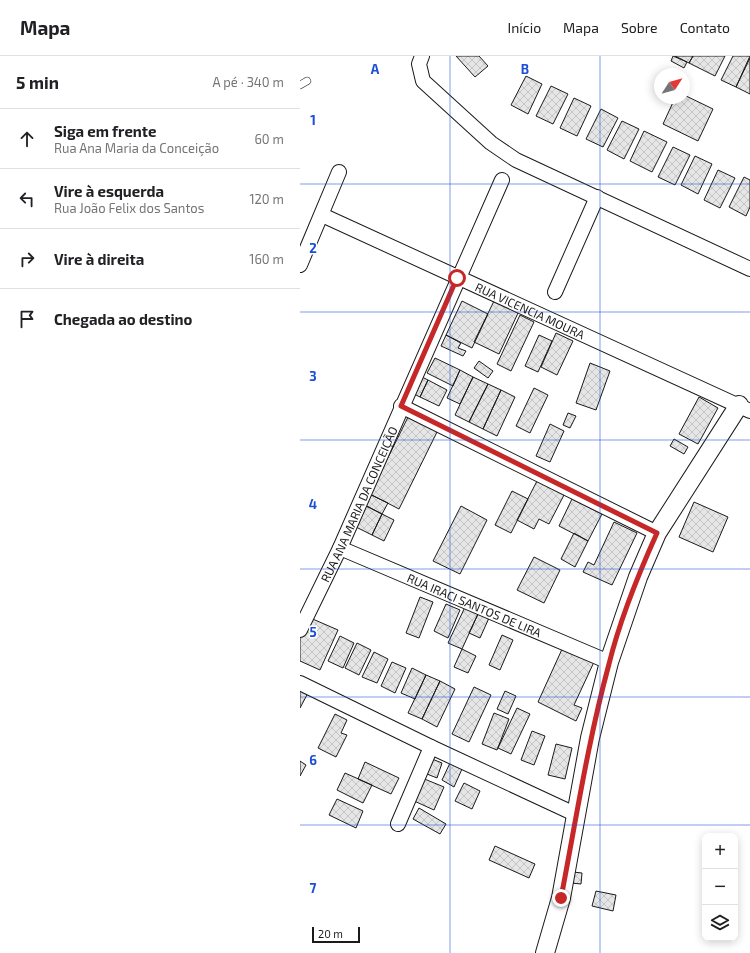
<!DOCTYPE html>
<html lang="pt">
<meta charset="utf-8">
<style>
:root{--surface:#fff;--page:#f6f6f6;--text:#202124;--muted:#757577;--line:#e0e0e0}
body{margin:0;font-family:"Exo 2",sans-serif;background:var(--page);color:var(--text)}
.controls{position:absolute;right:12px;bottom:12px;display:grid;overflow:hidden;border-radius:8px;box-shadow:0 2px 10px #0003}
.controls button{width:36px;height:36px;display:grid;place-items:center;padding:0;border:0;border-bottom:1px solid var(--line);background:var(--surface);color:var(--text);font:20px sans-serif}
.compass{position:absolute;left:354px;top:12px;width:36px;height:36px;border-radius:50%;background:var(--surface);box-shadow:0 2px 10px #0003;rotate:54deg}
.scale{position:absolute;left:12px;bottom:10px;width:48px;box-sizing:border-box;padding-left:4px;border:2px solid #1a1a1a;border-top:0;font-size:11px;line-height:14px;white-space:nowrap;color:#1a1a1a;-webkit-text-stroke:3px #fff;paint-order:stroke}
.stop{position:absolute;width:12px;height:12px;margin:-9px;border:3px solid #c62828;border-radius:50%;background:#fff}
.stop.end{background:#c62828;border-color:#fff;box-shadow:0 1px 4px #0008}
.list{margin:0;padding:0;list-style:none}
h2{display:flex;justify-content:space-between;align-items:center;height:52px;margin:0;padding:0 16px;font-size:17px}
h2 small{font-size:13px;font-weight:400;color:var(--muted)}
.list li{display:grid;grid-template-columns:26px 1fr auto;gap:12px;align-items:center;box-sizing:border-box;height:60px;padding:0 16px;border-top:1px solid var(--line)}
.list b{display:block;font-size:15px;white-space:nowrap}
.list p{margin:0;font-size:13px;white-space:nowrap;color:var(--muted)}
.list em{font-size:13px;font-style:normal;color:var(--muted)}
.icon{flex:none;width:22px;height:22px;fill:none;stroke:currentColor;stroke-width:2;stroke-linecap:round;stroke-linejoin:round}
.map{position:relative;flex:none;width:450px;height:897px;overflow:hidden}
header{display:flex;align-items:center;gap:24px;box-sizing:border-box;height:56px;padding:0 20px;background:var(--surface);border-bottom:1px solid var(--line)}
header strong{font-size:19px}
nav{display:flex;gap:22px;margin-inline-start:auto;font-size:14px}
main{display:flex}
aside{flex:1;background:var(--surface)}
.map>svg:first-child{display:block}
.building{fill:url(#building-cross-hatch);stroke:#1a1a1a}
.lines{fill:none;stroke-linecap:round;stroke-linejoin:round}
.service-casing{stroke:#1a1a1a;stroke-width:8}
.minor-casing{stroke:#1a1a1a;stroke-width:16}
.tertiary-casing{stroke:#1a1a1a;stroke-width:20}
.service{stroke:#fff;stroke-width:7}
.minor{stroke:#fff;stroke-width:14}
.tertiary{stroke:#fff;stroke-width:18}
.route{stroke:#c62828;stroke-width:5}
.grid{fill:none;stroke:#1d4ed8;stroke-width:1;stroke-opacity:0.55}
.labels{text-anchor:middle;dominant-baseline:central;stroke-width:3;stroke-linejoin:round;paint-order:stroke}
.street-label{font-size:12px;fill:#1a1a1a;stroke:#fff}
.grid-label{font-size:13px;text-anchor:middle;font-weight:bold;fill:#1d4ed8;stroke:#fff;stroke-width:3;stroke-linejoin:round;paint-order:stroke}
</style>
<header>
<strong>Mapa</strong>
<nav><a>Início</a><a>Mapa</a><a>Sobre</a><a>Contato</a></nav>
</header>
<main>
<aside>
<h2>5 min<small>A pé · 340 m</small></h2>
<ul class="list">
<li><svg class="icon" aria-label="ahead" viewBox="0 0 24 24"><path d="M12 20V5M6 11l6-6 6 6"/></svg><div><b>Siga em frente</b><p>Rua Ana Maria da Conceição</p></div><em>60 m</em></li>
<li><svg class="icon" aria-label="left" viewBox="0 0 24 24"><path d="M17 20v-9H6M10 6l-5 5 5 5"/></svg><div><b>Vire à esquerda</b><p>Rua João Felix dos Santos</p></div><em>120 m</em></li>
<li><svg class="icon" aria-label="right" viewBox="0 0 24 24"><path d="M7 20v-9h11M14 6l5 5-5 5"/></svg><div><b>Vire à direita</b></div><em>160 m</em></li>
<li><svg class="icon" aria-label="arrive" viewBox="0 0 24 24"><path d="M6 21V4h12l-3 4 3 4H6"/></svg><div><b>Chegada ao destino</b></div></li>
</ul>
</aside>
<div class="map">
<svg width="450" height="897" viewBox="0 0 450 897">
<defs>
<pattern id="building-cross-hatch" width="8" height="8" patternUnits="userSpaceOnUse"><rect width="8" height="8" fill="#e6e6e6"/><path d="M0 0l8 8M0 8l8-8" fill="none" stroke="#c5c5c5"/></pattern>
</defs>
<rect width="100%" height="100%" fill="#fff"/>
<path class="building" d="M156,0H179L188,10L175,21Z
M373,0L387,6L384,12L371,5Z
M375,0H393L389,7Z
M393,0H425L415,20L389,7Z
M433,0H450L436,31L421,24Z
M450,2V38L436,31Z
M226,20L242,28L228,58L211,49Z
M251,30L268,38L253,68L236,60Z
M384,39L413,53L398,85L363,68L375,42H384Z
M274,42L291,50L277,80L260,72Z
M301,53L318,62L303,91L286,83Z
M322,65L339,73L324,103L307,94Z
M344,75L367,86L352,116L330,105Z
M373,91L390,99L375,129L358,121Z
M395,100L412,108L398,138L381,129Z
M418,114L435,122L420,152L404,144Z
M444,121L450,124V151L446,160L429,151Z
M162,245L188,258L172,292L146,279Z
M194,245L218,257L199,298L174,286Z
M220,259L234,266L211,315L197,308Z
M256,277L273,285L257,319L241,311Z
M146,279L161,287L158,292L166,295L163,300L141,290Z
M239,279L252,285L238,316L225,310Z
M135,302L160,314L153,330L127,317Z
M179,305L193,315L188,322L174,312Z
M290,307L310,315L296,354L276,347Z
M160,314L173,321L160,348L147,342Z
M122,321L128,324L120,341L114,338Z
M173,321L188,328L169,366L155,359Z
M128,324L147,334L139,350L120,341Z
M188,328L201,334L183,373L169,366Z
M234,332L248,339L230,377L216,370Z
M201,334L215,341L197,380L183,373Z
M399,341L418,352L398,388L379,378Z
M268,357L276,360L270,372L263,369Z
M109,359L138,374L99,453L70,438Z
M250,368L264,375L250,406L236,400Z
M374,383L388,391L384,398L370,390Z
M237,425L264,439L249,468L239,463L234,473L217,464Z
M212,435L228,443L211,477L195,469Z
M67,437L88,447L82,458L62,448Z
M272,443L302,458L288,485L259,470Z
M394,446L428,461L413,496L379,481Z
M65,449L82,458L72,479L54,470Z
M161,450L187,464L160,518L133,505Z
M82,458L94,464L84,485L72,479Z
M314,466L337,477L312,529L283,516L288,506L294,509Z
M274,477L288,485L275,511L261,503Z
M234,501L260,514L244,547L217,534Z
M120,541L133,546L119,582L106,577Z
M146,548L160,554L148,582L134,575Z
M165,551L178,558L162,593L148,587Z
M178,558L189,562L180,582L169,577Z
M8,561L38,574L20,614L0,605V580Z
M202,579L213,584L200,614L189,609Z
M40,580L54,587L43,612L28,605Z
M57,587L71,594L59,619L45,612Z
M263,591L294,606L274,649L282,652L276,665L238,646Z
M162,593L176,600L168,617L154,611Z
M74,596L88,603L77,627L62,621Z
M92,606L106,612L95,637L81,630Z
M112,612L126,619L115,643L101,637Z
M126,619L140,625L122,663L108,657Z
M140,625L155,633L137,671L122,663Z
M0,631L9,635L0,652Z
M174,631L191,639L169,686L152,678Z
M205,635L216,640L208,658L197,653Z
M217,652L230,658L211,698L198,692Z
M194,657L209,663L197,694L182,688Z
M35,658L47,664L41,677L47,679L36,701L18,692Z
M232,675L245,680L234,709L221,704Z
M256,688L272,692L265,723L248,719Z
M132,703L142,707L137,722L127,718Z
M0,705L6,709L0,720Z
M65,706L99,722L91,738L58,723Z
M150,707L162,713L154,731L142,724Z
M45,717L72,729L63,747L37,734Z
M122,722L144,731L134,754L112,744Z
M164,727L180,735L172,753L155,745Z
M37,743L63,755L56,772L29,759Z
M119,752L146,768L140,778L113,763Z
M195,790L235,808L229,822L189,804Z
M273,816L282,817L281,828L271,827Z
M296,835L316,839L313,855L292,850Z"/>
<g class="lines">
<g class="service-casing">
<path id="service" d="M0,29L7,25"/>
</g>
<g class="minor-casing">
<g id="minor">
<path d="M122,0L119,8L123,25L191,87L216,104L450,213"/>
<path id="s1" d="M22,159L450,355"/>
<path d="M0,209L39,116"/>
<path d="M255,236L297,141"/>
<path d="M101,350L357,477"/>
<path id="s2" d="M40,492L309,606"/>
<path id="s3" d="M0,574L40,492L202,124"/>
<path d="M0,627L131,691L277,759"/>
<path d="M98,768L131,691"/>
</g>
</g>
<g class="tertiary-casing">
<path id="tertiary" d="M245,897L261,842L290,682L309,606L338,521L357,477L439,349"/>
</g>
<use href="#service" class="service"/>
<use href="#minor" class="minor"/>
<use href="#tertiary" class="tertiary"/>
</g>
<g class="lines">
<path class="route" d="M157,222L101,350L357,477C338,519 320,563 309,608C288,685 276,764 261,842"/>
</g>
<path class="grid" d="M150,0V897M300,0V897M0,128H450M0,256H450M0,384H450M0,513H450M0,641H450M0,769H450"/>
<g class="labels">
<g class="street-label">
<text stroke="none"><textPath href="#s1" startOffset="229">RUA VICENCIA MOURA</textPath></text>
<text stroke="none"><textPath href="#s3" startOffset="139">RUA ANA MARIA DA CONCEIÇÃO</textPath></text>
<text stroke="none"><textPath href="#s2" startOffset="146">RUA IRACI SANTOS DE LIRA</textPath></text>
</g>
</g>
<g class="grid-label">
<text x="75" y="18">A</text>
<text x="225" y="18">B</text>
<text x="13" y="69">1</text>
<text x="13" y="197">2</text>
<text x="13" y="325">3</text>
<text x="13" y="453">4</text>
<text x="13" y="581">5</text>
<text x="13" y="709">6</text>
<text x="13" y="837">7</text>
</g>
</svg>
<div class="controls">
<button>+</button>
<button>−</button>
<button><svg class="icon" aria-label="layers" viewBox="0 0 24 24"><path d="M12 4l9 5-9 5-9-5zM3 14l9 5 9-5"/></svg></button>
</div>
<svg class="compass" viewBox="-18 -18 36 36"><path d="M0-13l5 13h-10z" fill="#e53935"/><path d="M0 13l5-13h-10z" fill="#757577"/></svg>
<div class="scale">20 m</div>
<div class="stop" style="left:157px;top:222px"></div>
<div class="stop end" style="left:261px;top:842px"></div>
</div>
</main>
